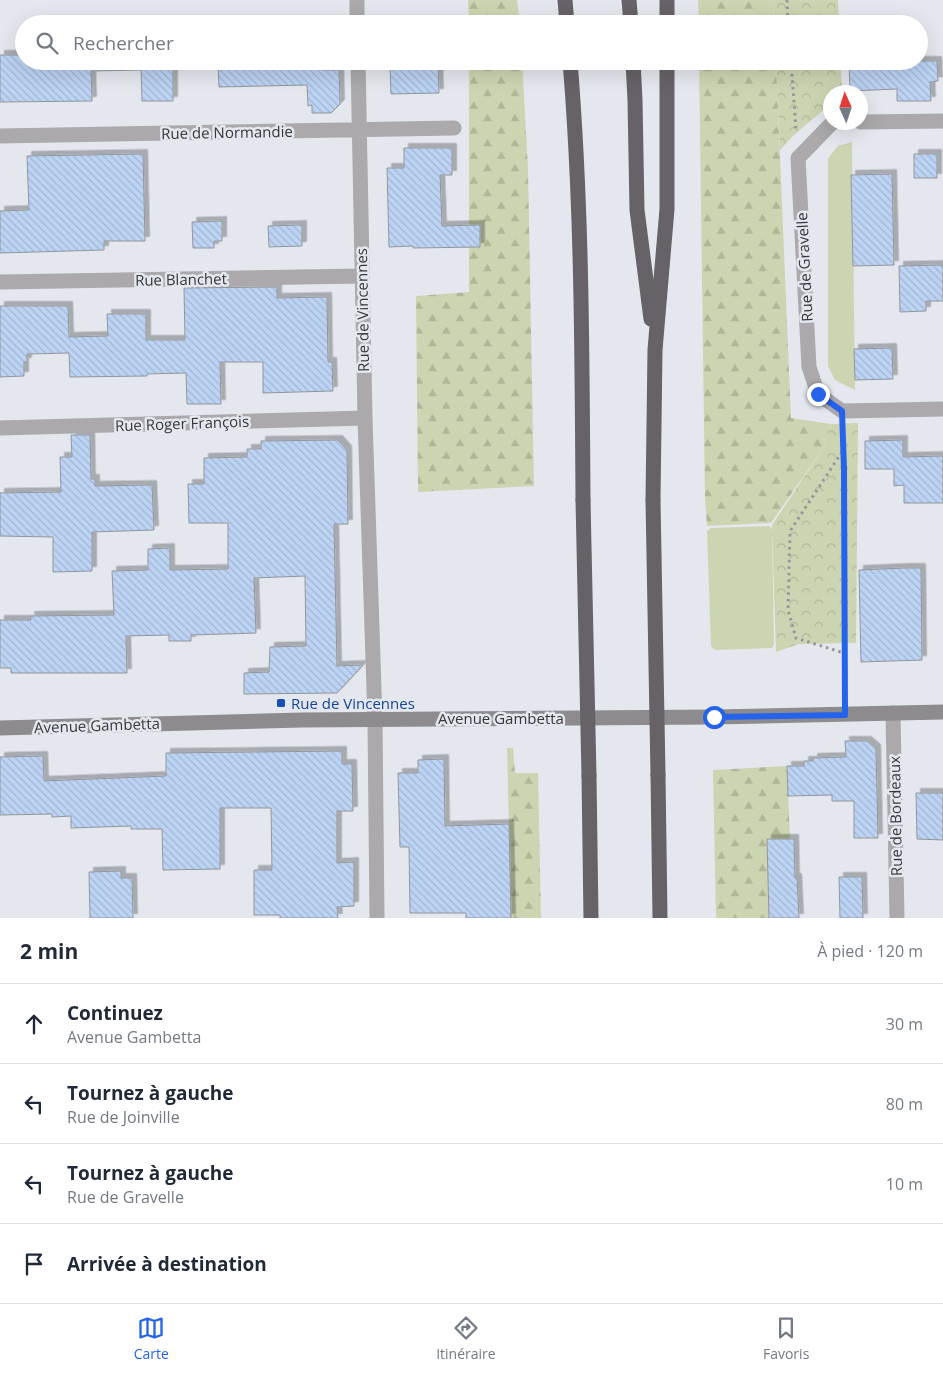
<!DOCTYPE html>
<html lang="fr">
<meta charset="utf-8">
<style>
:root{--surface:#fff;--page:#f6f6f7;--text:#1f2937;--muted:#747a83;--line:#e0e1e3;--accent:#2563eb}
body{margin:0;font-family:"Open Sans",sans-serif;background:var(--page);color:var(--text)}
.compass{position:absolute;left:823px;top:85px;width:45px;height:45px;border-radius:50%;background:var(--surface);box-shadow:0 5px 20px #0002;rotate:357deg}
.stop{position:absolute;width:15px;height:15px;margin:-11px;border:4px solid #2563eb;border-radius:50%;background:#fff}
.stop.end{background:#2563eb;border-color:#fff;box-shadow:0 1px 5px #0008}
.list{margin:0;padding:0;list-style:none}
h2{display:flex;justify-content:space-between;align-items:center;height:65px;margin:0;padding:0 20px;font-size:21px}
h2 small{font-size:16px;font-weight:400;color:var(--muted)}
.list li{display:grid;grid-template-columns:32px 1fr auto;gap:15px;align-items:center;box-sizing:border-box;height:80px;padding:0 20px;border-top:1px solid var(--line)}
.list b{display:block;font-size:19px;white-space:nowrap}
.list p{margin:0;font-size:16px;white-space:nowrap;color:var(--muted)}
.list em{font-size:16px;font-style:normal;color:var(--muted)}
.icon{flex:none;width:28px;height:28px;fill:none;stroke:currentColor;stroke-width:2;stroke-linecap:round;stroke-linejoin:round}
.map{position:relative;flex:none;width:943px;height:918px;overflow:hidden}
.search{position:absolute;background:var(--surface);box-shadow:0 5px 20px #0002;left:15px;right:15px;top:15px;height:55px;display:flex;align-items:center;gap:12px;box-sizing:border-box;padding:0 18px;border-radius:28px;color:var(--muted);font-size:19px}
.sheet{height:385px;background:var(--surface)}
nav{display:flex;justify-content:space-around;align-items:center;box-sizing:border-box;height:70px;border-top:1px solid var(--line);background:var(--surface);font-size:14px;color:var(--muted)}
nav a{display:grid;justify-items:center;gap:2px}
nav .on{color:var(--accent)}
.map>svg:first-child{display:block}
.green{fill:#ccd5b1}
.forest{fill:url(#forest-firs)}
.park{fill:url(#park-crowns)}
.building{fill:url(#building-back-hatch);stroke:#92969b;filter:url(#shadow)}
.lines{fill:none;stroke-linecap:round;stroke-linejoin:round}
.path{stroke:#94979c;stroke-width:3;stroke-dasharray:2.5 4;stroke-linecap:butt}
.lane{stroke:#aba9ab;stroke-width:15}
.street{stroke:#aba9ab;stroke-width:15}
.secondary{stroke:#8d8b8e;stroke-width:15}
.highway{stroke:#666267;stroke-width:15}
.highway-bridge{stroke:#666267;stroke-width:15}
.route{stroke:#2563eb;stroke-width:6}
.transit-dot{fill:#1a4fb4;stroke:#e4e8ee;stroke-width:2}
.labels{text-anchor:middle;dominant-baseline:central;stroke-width:5;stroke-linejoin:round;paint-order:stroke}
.street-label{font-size:15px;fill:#36373a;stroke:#e4e8ee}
.transit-label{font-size:15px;fill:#164399;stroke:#e4e8ee;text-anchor:start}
</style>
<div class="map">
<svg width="943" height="918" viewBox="0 0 943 918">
<defs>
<pattern id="forest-firs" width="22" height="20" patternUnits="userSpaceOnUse" patternTransform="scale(1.25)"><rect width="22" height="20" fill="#ccd5b1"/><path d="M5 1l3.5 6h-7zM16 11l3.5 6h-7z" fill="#b0b799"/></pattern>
<pattern id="park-crowns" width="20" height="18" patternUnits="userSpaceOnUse" patternTransform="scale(1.25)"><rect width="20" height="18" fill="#ccd5b1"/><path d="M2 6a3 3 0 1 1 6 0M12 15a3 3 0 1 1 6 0" fill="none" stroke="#b0b799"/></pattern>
<pattern id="building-back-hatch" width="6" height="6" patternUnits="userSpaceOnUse" patternTransform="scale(1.25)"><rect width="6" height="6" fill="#bcd3f4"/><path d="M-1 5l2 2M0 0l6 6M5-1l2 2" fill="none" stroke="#a2b6d2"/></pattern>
<filter id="shadow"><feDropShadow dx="4.5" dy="-4.5" stdDeviation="0" flood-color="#0004"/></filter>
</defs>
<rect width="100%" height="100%" fill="#e4e8ee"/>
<path class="green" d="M852,142L855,390L835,380L828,366V158L838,146Z
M769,526L772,528L774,644L772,648L715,650L711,646L707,531L711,528Z"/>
<path class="forest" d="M468,0H517L520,24H469Z
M698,0H773L774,24H699Z
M469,61H522L528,168L534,486L418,492L416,296L469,292Z
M699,61H776L791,418L831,424L824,447L771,523L707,526L705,498Z
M507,748H513L515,773H538L541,918H511Z
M787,766L790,839H767L769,918H716L713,770Z"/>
<path class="park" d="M773,0H838L839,24H774Z
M776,61H841L842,92H830V106L826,108L795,134L780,150Z
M858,423L856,643L799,644L776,652L772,525L824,447L831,424Z"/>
<path class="building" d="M0,55H24V61H173V101H142L141,70L91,71L92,101L0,102Z
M218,61H322V70H339L340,104L331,113H312V105L308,106L307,85L219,87Z
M849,61H937L938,81L930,82L931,101H897V89L850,91Z
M438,65L439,93L391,94L390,66Z
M404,148H452V175H440L442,226L480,225V247L413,248V246L389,247L387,168H404Z
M143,154L145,241H104V250L0,253V211L29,210L27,156Z
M914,154H937V178H914Z
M892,174L894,265L853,266L851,175Z
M222,221V241H214V248H193L192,222Z
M302,225V246L269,247L268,226Z
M943,265V301H926V311L900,312L899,266Z
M277,287V298L327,297L328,362H332L333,391L263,393V362H220L221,404H187L186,373L147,374V376L70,377L69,353L27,354V362H24V376L0,377V306H68L69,337L108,336L107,314H146V340H185L184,288Z
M892,348L893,379L855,380L854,349Z
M71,435H90L91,479H95V486L152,485L154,530L92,532V571L53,572V537L0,536V493L61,492L60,457H72Z
M338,440L347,450L348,524H334L337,666L363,665L337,693L244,694V673L269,672L270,647L306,646L305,576L254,578L256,633L191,635V641H169V635L126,636L127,673H11V668H0V620H31L30,616L114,615L112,571L148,570V549L170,548V570L228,569V523H189L188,484H204V458L247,457V449H261V441Z
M903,440V457L943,456V503H904V485L894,486V469H865V441Z
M905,568H921L922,660L861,662L859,570Z
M845,741H867L876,749L878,838H854V801H832V795L788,796L787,766H804V761H813V758L846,757Z
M342,751V764H352L353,811H337V863L354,862V906L337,907L338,918H280V915H254V870H272L271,808H220V869L163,870L162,829H131V826L71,828V816L52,817V814L0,815V757L43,756L44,781L166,776V753Z
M444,759L445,826L509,824L511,918H466V913H410L409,847H400L398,773H418V760Z
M916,793H943V840L917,839Z
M767,839H794L795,878H797L799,918H769Z
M121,871V878H132L133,918H90L89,872Z
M839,877H862L863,918H840Z"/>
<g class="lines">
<path class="path" d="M787,0L788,24
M791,61L796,130
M842,430L845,694
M842,452L790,531L788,610L796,638L844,653"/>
<path class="lane" d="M0,282L362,276"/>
<path class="street" d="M357,0V24
M358,61L365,418L375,719L377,918
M833,122L798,158L809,367L818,394L842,411L943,409
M860,122L943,121
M0,136L454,128
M0,428L365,418
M893,713L897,918"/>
<path class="secondary" d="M0,728L302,720L714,717L943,712"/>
<path class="highway" d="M565,0L567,24
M629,0L631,24
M667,0V24
M570,61C582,207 582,353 583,500
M633,61L635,100L637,210L651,319
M653,500L655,350L667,209V61
M658,775L660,918
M589,776L591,918"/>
<path class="highway-bridge" d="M583,500L589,776
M653,500L658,775"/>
</g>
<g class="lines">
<path class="route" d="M714,717L845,715L844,469L842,411L818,394"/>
</g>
<rect class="transit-dot" x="276" y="698" width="10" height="10" rx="2.5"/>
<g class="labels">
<g class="street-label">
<text transform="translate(227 132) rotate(-1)">Rue de Normandie</text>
<text transform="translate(804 267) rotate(-93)">Rue de Gravelle</text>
<text transform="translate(181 279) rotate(-1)">Rue Blanchet</text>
<text transform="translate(362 310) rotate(-91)">Rue de Vincennes</text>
<text transform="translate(182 423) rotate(-2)">Rue Roger François</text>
<text x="501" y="718">Avenue Gambetta</text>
<text transform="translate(97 725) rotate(-2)">Avenue Gambetta</text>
<text transform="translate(895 816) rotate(-91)">Rue de Bordeaux</text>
</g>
<g class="transit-label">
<text x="291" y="703">Rue de Vincennes</text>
</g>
</g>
</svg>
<svg class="compass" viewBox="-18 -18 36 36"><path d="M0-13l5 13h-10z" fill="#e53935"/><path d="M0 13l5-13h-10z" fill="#747a83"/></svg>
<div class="stop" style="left:714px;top:717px"></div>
<div class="stop end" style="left:818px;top:394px"></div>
<div class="search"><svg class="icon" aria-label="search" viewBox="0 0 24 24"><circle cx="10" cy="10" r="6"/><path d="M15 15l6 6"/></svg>Rechercher</div>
</div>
<section class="sheet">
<h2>2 min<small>À pied · 120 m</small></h2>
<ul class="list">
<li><svg class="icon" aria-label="ahead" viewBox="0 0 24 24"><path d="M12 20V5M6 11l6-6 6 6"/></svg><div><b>Continuez</b><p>Avenue Gambetta</p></div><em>30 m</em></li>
<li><svg class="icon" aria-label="left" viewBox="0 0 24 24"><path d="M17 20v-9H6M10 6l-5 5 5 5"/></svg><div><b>Tournez à gauche</b><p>Rue de Joinville</p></div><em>80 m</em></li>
<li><svg class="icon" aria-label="left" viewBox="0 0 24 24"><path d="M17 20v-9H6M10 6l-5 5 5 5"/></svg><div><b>Tournez à gauche</b><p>Rue de Gravelle</p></div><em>10 m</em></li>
<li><svg class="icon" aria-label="arrive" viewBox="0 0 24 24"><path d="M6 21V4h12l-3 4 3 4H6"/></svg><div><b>Arrivée à destination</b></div></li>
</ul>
</section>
<nav>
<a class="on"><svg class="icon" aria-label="map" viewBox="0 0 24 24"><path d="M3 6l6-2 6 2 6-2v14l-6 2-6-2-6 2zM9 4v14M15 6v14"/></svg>Carte</a>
<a><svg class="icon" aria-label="directions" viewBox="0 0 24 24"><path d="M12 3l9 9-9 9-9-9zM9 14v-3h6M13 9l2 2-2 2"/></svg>Itinéraire</a>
<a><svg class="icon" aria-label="saved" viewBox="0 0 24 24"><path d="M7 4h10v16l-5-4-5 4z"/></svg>Favoris</a>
</nav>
